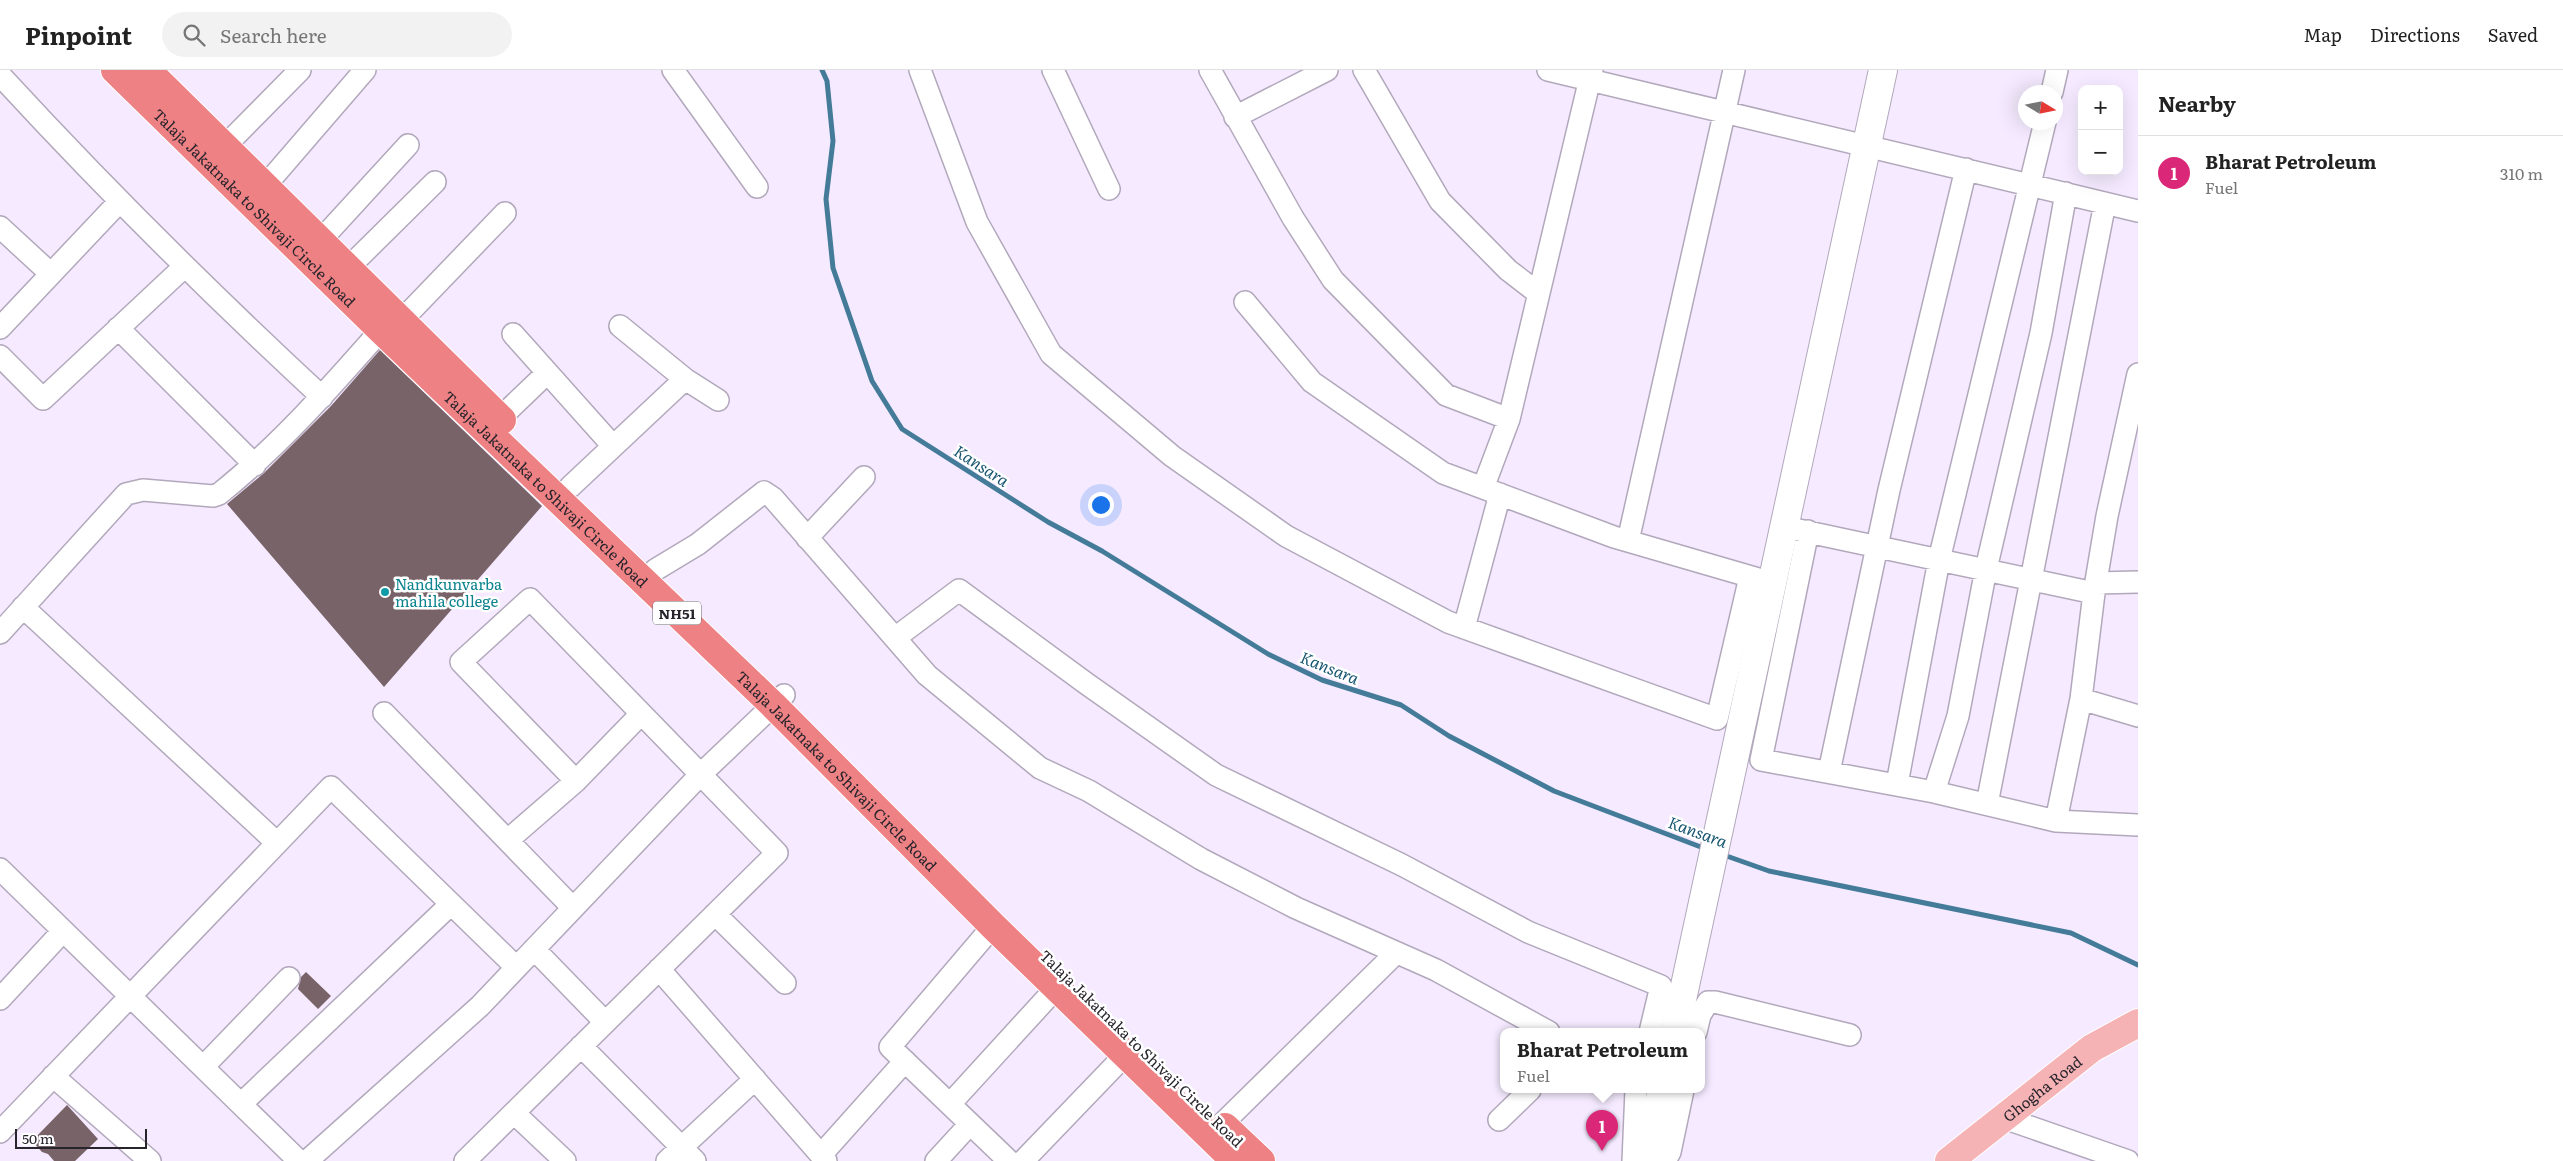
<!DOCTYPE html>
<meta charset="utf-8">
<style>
:root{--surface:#fff;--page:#f2f2f2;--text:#222;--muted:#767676;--line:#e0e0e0;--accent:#db2777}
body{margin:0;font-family:Literata,serif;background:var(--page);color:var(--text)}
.controls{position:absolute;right:15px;top:15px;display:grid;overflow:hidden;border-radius:10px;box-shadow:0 5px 20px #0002}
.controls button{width:45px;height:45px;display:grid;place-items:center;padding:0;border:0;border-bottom:1px solid var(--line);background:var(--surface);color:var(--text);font:25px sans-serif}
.compass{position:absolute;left:2018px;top:15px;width:45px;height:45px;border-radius:50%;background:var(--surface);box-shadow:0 5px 20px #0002;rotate:100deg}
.scale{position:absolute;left:15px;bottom:12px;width:132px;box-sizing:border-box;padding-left:5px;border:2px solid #28242c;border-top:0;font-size:14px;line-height:18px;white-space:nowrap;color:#28242c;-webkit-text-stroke:4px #fff;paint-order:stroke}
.you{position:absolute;left:1100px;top:434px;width:18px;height:18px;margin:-12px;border:4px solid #fff;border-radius:50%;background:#1a73e8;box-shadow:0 0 0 8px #1a73e833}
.badge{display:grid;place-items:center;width:32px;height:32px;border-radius:50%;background:var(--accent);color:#fff;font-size:16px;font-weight:700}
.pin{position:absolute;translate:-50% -41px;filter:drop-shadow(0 1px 2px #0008)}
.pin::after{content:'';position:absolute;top:26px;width:18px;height:15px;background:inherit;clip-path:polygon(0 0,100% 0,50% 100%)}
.popup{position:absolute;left:1500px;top:958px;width:205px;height:65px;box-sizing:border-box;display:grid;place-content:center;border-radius:10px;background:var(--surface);filter:drop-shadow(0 1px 4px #0005);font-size:16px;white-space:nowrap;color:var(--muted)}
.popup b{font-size:19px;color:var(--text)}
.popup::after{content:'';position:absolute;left:50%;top:100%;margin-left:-10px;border:10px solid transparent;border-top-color:var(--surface)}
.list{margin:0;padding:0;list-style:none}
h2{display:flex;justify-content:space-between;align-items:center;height:65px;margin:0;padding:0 20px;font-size:21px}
h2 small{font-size:16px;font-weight:400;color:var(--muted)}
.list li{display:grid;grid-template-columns:32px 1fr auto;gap:15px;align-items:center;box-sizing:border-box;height:75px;padding:0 20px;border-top:1px solid var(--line)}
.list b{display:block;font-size:19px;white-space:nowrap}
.list p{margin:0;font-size:16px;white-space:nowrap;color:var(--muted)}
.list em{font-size:16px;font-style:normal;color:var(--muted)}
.icon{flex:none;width:28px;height:28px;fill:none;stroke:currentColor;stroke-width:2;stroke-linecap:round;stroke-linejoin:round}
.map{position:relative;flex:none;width:2138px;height:1091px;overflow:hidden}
header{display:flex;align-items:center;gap:30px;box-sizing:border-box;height:70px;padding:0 25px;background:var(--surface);border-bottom:1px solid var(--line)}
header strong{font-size:24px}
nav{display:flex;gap:28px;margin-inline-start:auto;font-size:18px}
.search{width:350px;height:45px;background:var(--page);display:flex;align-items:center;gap:12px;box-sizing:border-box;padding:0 18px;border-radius:28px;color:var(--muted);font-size:19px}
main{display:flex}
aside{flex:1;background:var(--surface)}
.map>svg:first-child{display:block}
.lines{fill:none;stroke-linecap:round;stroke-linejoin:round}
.stream{stroke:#447b98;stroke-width:5}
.building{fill:#786369}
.street-casing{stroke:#b2a8bb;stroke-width:24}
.secondary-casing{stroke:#b2a8bb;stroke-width:30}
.primary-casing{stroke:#fff;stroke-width:30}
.highway-casing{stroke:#fff;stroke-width:30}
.street{stroke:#fff;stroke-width:21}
.secondary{stroke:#fff;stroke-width:28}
.primary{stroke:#f5b3b5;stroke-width:28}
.highway{stroke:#ee8183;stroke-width:28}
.culture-dot{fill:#0f9aa8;stroke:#fff;stroke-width:2}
.labels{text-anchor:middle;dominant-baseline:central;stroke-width:5;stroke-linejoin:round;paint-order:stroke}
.shield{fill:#fff;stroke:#68666b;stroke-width:1}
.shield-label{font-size:14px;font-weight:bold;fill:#28242c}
.street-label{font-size:15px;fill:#28242c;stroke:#fff}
.culture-label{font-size:15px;fill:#0d838f;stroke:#fff;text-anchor:start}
.water-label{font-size:16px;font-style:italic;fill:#175671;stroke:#fff}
</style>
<header>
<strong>Pinpoint</strong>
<div class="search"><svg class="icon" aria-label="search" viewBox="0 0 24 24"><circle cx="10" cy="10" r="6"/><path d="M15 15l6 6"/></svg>Search here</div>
<nav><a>Map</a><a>Directions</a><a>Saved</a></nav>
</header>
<main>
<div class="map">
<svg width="2138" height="1091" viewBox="0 0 2138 1091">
<rect width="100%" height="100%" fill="#f5eaff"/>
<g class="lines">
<path class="stream" d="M822,0L827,11L833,71L826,129L833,198L872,311L902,359L1048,452L1102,481L1268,584L1322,610L1401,635L1449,666L1554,721L1706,779
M1721,784L1769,801L2071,863L2138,895"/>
</g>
<path class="building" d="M380,280L542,436L384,617L227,434L264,403L331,336Z
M306,902L331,926L318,939L298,919L301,907Z
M67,1035L98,1069L75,1091H54L48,1084L42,1082L32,1071Z"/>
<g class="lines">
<g class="street-casing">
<path id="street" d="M673,0L757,117
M920,0L977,152L1051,284L1172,386L1286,466L1448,552L1717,649L1750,507
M1053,0L1109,119
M1210,0L1293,148L1333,210L1446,325L1509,349
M1364,0L1440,131L1508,200L1538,223
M1548,0L2138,141
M0,5C103,117 211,224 322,327
M2052,22L2057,0
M1235,47L1327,0
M225,76L300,0
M265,116L365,0
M0,157L51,204
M320,171L408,75
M348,198L435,112
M1245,232L1312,312L1443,403L1614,467L1762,510
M401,251L505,143
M620,256L685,309L718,330
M0,258L120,131
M118,258L255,395
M513,264L613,376
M0,286L43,329L185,196
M500,348L547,303
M570,417L685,309
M1483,418L1509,349L1592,0
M1794,459L2094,523L2107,446L2138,304
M1808,461L1761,690L1934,722L2056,751L2081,629L2094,523
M807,468L864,407
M1628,471L1734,0
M655,500L698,474L764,422L773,428L927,605L1040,698L1089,721L1201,789L1296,838L1436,900L1549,962
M2096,513L2138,512
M23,537L277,773
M1464,558L1500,424
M0,563L126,424L143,420L213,426L219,424C279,376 330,318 381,260
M895,568L959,520L1087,614L1216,705L1402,795L1528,862L1661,916L1650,962
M2081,629L2138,646
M384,643L573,838
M1829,702L1889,420L1966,99
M576,711L641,644
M1897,714L1939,490L2045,52
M1934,722L1958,646L1986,499L2041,263L2066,123
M1987,734L2105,133
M2056,751L2138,755
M0,799L299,1091
M715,844L785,913
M993,856L890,977L1009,1091
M534,879L605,952
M659,899L826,1091
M0,929L63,861
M1696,962L1700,945L1708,932H1715L1850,965
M581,976L695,1091
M203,997L289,908
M53,1006L150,1091
M241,1034L451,834
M950,1034L1056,918
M514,1043L565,1091
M2004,1048L2128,1091
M1499,1050L1530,1020
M1222,1054L1396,883
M0,1062L331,717L516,897
M821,1085L905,991
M307,1091L480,936L700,705L784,625
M465,1091L777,783L530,529L461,592L576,711L508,770
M667,1091L755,1009
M936,1091L970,1054
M1023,1091L1125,985
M1633,1091L1636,1020
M1665,1091L1670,1082L1683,1020"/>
</g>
<g class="secondary-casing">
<path id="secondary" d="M1675,962L1883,0
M1646,1091L1662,1020"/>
</g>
<g class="primary-casing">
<g id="primary">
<path id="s1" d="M1949,1091L2092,978L2138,953"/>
</g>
</g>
<g class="highway-casing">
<g id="highway">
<path id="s2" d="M115,0L381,260L773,635L993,856L1235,1091"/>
<path d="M147,0L502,350"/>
<path d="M1225,1057L1261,1091"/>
</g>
</g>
<use href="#street" class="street"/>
<use href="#secondary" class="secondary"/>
<use href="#primary" class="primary"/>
<use href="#highway" class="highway"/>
</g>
<circle class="culture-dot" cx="385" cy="522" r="5"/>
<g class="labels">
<rect class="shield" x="653" y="531.5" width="48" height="23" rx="4"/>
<g class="shield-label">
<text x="677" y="543">NH51</text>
</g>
<g class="street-label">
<text stroke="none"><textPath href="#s2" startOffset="196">Talaja Jakatnaka to Shivaji Circle Road</textPath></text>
<text stroke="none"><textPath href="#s2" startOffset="601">Talaja Jakatnaka to Shivaji Circle Road</textPath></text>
<text stroke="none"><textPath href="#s2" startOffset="1006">Talaja Jakatnaka to Shivaji Circle Road</textPath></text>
<text transform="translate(1142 978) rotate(44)">Talaja Jakatnaka to Shivaji Circle Road</text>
<text stroke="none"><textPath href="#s1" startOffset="118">Ghogha Road</textPath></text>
</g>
<g class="culture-label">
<text x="395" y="513">Nandkunvarba<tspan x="395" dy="17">mahila college</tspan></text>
</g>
<g class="water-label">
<text transform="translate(982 395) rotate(33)">Kansara</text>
<text transform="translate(1330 597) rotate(22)">Kansara</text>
<text transform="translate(1698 761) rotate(20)">Kansara</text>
</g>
</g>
</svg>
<div class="controls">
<button>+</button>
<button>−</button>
</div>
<svg class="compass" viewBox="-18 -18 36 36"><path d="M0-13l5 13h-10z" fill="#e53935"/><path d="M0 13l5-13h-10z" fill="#767676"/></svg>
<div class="scale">50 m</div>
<div class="you"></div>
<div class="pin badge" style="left:1602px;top:1081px">1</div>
<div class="popup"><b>Bharat Petroleum</b>Fuel</div>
</div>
<aside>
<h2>Nearby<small></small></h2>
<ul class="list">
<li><span class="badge">1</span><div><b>Bharat Petroleum</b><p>Fuel</p></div><em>310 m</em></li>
</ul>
</aside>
</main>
